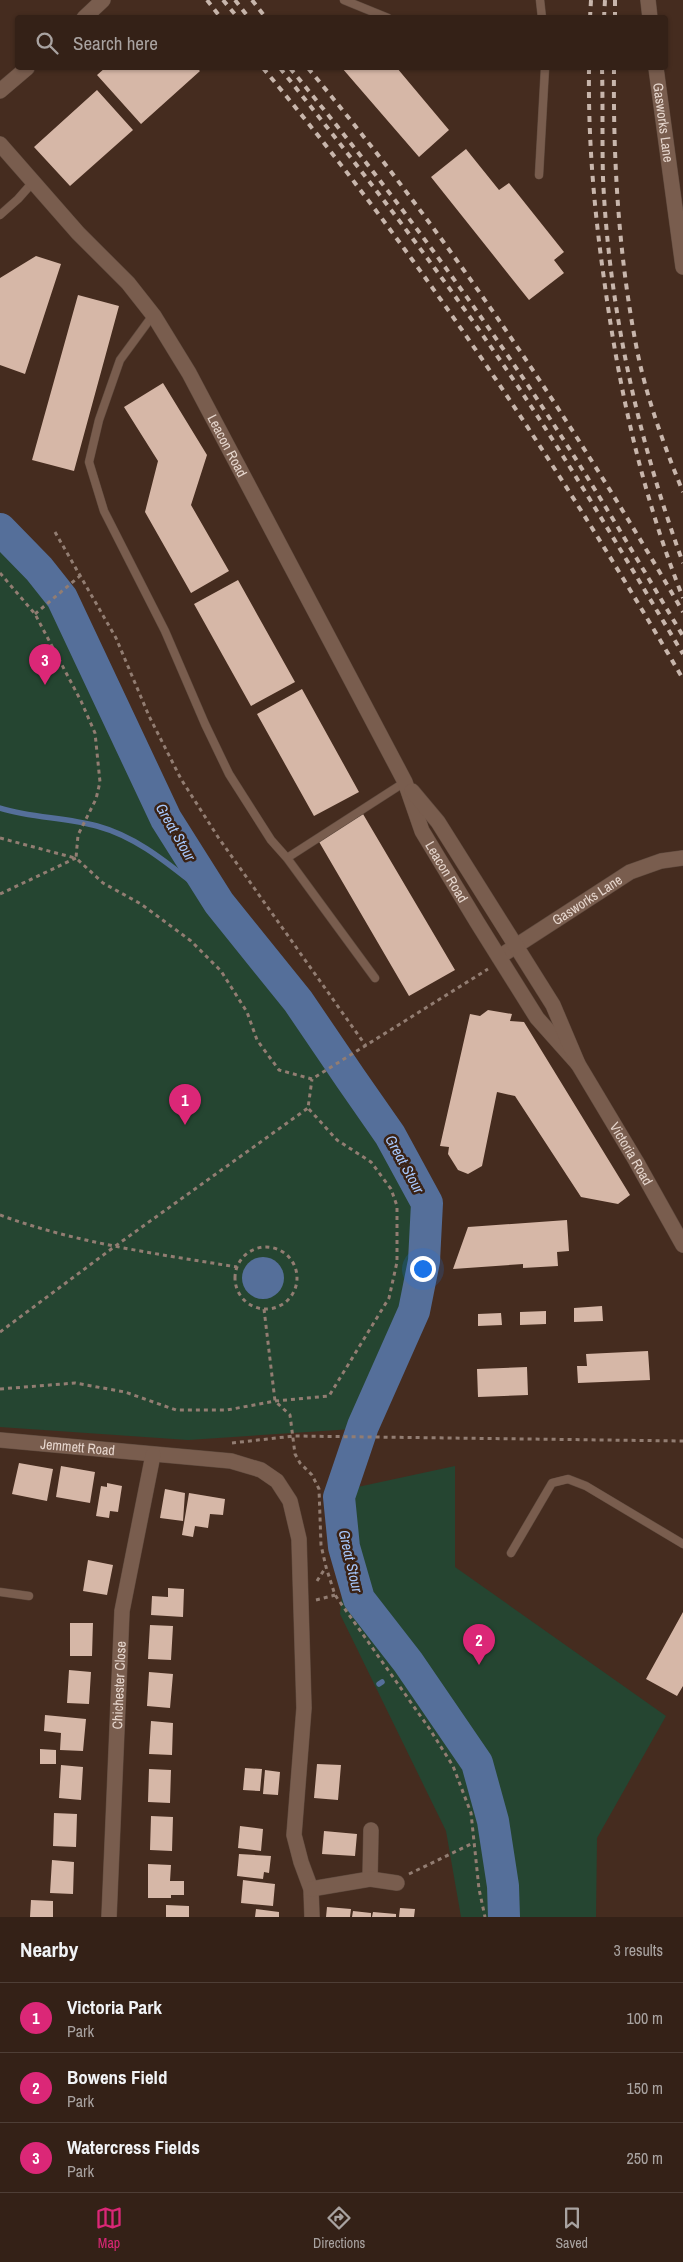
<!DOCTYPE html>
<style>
:root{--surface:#342117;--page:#3c2920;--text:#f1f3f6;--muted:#a9a3a1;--line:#4e3e36;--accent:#db2777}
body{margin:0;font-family:"Archivo Narrow",sans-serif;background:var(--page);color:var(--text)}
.you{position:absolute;left:422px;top:1268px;width:18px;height:18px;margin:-12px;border:4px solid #fff;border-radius:50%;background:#1a73e8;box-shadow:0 0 0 8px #1a73e833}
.badge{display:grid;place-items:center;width:32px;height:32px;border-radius:50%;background:var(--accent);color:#fff;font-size:16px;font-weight:700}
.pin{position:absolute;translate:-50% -41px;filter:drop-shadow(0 1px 2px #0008)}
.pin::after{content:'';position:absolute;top:26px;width:18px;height:15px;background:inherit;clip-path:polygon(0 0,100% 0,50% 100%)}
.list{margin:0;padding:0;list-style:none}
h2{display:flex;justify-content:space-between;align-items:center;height:65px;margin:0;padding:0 20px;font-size:21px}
h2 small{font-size:16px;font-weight:400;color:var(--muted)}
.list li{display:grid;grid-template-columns:32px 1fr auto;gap:15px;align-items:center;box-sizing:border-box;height:70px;padding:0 20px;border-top:1px solid var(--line)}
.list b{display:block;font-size:19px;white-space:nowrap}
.list p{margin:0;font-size:16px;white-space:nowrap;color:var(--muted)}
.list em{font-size:16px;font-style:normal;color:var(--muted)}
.icon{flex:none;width:28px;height:28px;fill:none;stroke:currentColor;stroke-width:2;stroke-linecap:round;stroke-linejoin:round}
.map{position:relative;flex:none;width:683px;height:1917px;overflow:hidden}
.search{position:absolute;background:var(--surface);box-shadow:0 1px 4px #0004;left:15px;right:15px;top:15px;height:55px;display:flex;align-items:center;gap:12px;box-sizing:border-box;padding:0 18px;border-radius:5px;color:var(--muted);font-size:19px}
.sheet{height:275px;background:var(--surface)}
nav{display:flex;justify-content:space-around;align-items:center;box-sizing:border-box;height:70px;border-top:1px solid var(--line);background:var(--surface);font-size:14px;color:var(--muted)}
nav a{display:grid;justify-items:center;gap:2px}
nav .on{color:var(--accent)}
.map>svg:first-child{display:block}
.green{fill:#254531}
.water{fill:#556f9a}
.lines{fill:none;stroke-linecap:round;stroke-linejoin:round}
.stream{stroke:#556f9a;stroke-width:5.5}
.river{stroke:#556f9a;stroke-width:32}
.building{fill:#d6b7a7}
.lane-casing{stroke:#5f4a3e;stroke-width:9}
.street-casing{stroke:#5f4a3e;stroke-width:16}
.secondary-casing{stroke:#5f4a3e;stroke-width:16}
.path{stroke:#927d72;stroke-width:3;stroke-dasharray:4 4;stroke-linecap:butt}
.lane{stroke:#795d4e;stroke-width:8}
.street{stroke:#795d4e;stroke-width:15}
.secondary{stroke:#795d4e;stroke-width:15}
.rail{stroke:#c8b6ac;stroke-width:4;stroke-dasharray:6 6;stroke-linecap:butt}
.labels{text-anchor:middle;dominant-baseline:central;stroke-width:5;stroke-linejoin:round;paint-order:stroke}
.street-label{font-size:14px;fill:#e6d6cd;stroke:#3a2215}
.water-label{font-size:15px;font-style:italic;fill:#a7c8fd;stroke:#3a2215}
</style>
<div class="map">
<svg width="683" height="1917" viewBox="0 0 683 1917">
<rect width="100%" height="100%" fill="#452c1f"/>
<path class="green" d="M0,544C55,575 108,730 136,789C150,819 171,846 189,873L191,883L251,950L270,976L336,1073L404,1178L416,1202L419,1220L405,1310L353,1429L188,1440L0,1427Z
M455,1466V1567L666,1716L597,1838L596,1917H461L446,1831L340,1614L353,1488Z"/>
<path class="water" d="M242 1278a21 21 0 1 1 42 0a21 21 0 1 1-42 0Z"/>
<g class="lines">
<path class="stream" d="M0,808C32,818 65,817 97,826C145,839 180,875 219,903
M401,1667L408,1662
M379,1684L382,1682"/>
<path class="river" d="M0,529L39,569L62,598L166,819L219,903L298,1001L351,1079L390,1135L427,1203L424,1261L414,1311L363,1426L339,1497L344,1547L359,1599L408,1662L477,1763L493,1821L503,1886L504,1917"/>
</g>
<path class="building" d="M105,68H197L200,71L141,124L97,75Z
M342,68H397L449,130L419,157Z
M97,90L133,130L70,186L34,147Z
M466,149L499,190L509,183L564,252L554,260L564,273L529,300L431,177Z
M36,256L61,264L25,374L0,365V278Z
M78,295L119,306L74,471L32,460Z
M163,383L207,455L191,505L229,571L191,593L145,512L158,461L124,407Z
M238,580L295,682L251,706L194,604Z
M302,689L359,792L314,816L257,714Z
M363,814L455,970L409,996L318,840Z
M488,1010L512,1014L510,1021L524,1022L630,1195L618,1204L581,1197L515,1096L497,1092L482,1166L468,1174L458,1170L448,1154L449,1147L440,1146L470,1014L480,1016Z
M567,1220L569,1251L557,1252L558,1266L523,1268V1264L453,1269L468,1227Z
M602,1306L603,1321L574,1322V1308Z
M546,1311V1324L520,1325V1312Z
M501,1313L502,1325L478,1326V1314Z
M648,1351L650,1380L578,1383L577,1366H587L586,1354Z
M527,1367L528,1395L478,1397L477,1369Z
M19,1463L53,1469L47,1501L12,1494Z
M61,1466L95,1472L90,1503L56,1497Z
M107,1483L122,1486L118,1512L110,1511L109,1518L96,1516L101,1486L107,1487Z
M165,1489L185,1493L183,1521L160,1518Z
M189,1493L225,1499L223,1515L210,1514L208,1528L195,1526L193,1537L182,1535Z
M88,1560L113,1565L107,1595L83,1591Z
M168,1588L184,1589L183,1617L151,1615L152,1596L168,1597Z
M683,1612V1686L677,1696L646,1679Z
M70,1623H93L92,1656H70Z
M150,1625L173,1626L171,1660L148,1659Z
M69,1670L91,1672L89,1704L67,1703Z
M149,1672L173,1674L170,1708L147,1706Z
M45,1715L86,1719L83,1751L60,1750L61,1733L44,1731Z
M151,1721L173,1723L172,1755L149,1754Z
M40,1749L56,1750V1764H40Z
M317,1764L341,1765L338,1800L314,1798Z
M61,1765L83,1767L81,1800L59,1798Z
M245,1768L262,1769L260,1791L243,1790Z
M149,1769L171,1770L170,1803L148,1802Z
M265,1770L280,1772L278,1795L263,1794Z
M54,1813L77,1814L76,1847L53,1846Z
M151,1816L173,1817L172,1851L150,1850Z
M240,1826L263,1829L261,1851L238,1848Z
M324,1831L357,1834L355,1856L322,1854Z
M239,1854L271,1856L269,1873L264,1872L263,1879L237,1876Z
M52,1860L74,1862L73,1894L50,1893Z
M148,1864L171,1865L170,1881H184V1895H171V1898H148Z
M243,1880L275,1884L273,1906L241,1903Z
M31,1900L53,1901V1917H30Z
M166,1905L189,1906V1917H166Z
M327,1907L351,1909L350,1917H326Z
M400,1908L415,1909L414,1917H399Z
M256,1909L279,1912V1917H255Z
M353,1911L371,1913V1917H352Z
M373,1912L396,1914V1917H372Z"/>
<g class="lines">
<g class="lane-casing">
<path id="lane" d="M344,0L388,18
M540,0L542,18
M539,175L545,68
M0,215L18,199L33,182
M153,315L120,360L99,420L89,462L104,511L165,631L205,724L229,774L271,840L287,858L375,978
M287,858L405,782
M511,1553L552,1483L568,1479L586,1486L683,1544
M0,1592L29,1596"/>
</g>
<g class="street-casing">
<g id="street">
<path d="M648,0L650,18"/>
<path d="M84,18L103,0"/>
<path id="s1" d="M656,68L683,267"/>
<path d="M0,91L27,68"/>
<path id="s2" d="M499,957L630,872L661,861L683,858"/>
<path id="s3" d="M0,1440L231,1461L261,1470L277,1481L290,1501L299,1539L304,1708L294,1835L301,1862L311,1889L312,1917"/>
<path d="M370,1879L371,1830"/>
<path d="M311,1889L370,1879L397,1883"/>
<path id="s4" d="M109,1917L122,1611L153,1455"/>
</g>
</g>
<g class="secondary-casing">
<g id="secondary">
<path id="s5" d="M0,144L78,233L128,283L154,316L189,373L405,782L422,831L477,922L537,1018L578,1064"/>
<path id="s6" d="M412,791L438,822L553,1005L578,1064L636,1161L683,1245"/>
</g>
</g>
<path class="path" d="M55,532L116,638L149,716L181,779L218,837L366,1046
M0,573L35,614L81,701L95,733L100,782L96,799L78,835L76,858L103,883L141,904L191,941L221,971L247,1012L257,1040L279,1070L312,1079L488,969
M35,614L81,575
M0,838L75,858
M0,894L76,858
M0,1215C76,1243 157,1254 237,1267
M235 1278a31 31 0 1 1 62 0a31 31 0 1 1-62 0Z
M264,1309L275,1401L290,1415L295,1454L300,1463L312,1475L319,1489L321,1545L326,1567L335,1595L429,1728L453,1766L471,1813L479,1889L485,1917
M0,1332L114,1247L308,1108
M0,1389L75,1383L125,1392L176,1410H227L275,1401L329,1396L389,1298L397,1262V1206L391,1189L371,1162L337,1140L308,1108L312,1079
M232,1443L294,1436L683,1441
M317,1581L326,1567
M316,1600L335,1595
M409,1874L473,1843"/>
<use href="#lane" class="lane"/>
<use href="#street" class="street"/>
<use href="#secondary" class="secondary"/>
<path class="rail" d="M207,0L221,18
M223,0L238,18
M235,0L249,18
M252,0L266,18
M590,18L591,0
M604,18L605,0
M615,18V0
M263,68C422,258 558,465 683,679
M280,68C364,173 446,279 521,391C578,477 630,566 683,654
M290,68C388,187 482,312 565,442C606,506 644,571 683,636
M308,68C449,237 573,422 683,612
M589,68C588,138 594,209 604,279C619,390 642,494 683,598
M602,68C603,104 602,141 603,178C609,309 638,439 683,563
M614,68C613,163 619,261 638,355C648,402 665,448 683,492"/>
</g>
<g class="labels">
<g class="street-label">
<text stroke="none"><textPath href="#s1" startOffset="55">Gasworks Lane</textPath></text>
<text stroke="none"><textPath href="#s5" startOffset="380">Leacon Road</textPath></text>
<text stroke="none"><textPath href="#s5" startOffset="860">Leacon Road</textPath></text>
<text stroke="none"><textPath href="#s2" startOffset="105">Gasworks Lane</textPath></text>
<text stroke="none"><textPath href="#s6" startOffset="425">Victoria Road</textPath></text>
<text stroke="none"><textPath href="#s3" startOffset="78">Jemmett Road</textPath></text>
<text stroke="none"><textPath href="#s4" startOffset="232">Chichester Close</textPath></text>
</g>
<g class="water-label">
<text transform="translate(176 832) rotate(60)">Great Stour</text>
<text transform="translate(405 1164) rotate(61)">Great Stour</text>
<text transform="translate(351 1561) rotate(77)">Great Stour</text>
</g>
</g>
</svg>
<div class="you"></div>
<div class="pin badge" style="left:185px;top:1125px">1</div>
<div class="pin badge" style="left:479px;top:1665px">2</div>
<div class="pin badge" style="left:45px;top:685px">3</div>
<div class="search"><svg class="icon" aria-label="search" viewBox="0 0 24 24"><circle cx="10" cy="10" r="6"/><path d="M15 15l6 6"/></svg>Search here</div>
</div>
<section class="sheet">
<h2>Nearby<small>3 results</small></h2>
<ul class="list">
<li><span class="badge">1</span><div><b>Victoria Park</b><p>Park</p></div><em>100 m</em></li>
<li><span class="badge">2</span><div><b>Bowens Field</b><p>Park</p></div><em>150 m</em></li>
<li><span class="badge">3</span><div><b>Watercress Fields</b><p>Park</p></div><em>250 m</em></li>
</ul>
</section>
<nav>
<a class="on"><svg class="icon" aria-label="map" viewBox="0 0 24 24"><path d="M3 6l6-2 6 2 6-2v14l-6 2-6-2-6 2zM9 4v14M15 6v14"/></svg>Map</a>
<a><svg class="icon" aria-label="directions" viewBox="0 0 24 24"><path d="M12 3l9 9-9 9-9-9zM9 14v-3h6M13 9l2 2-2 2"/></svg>Directions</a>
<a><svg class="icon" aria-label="saved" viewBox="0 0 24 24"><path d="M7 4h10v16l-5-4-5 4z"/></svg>Saved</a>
</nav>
